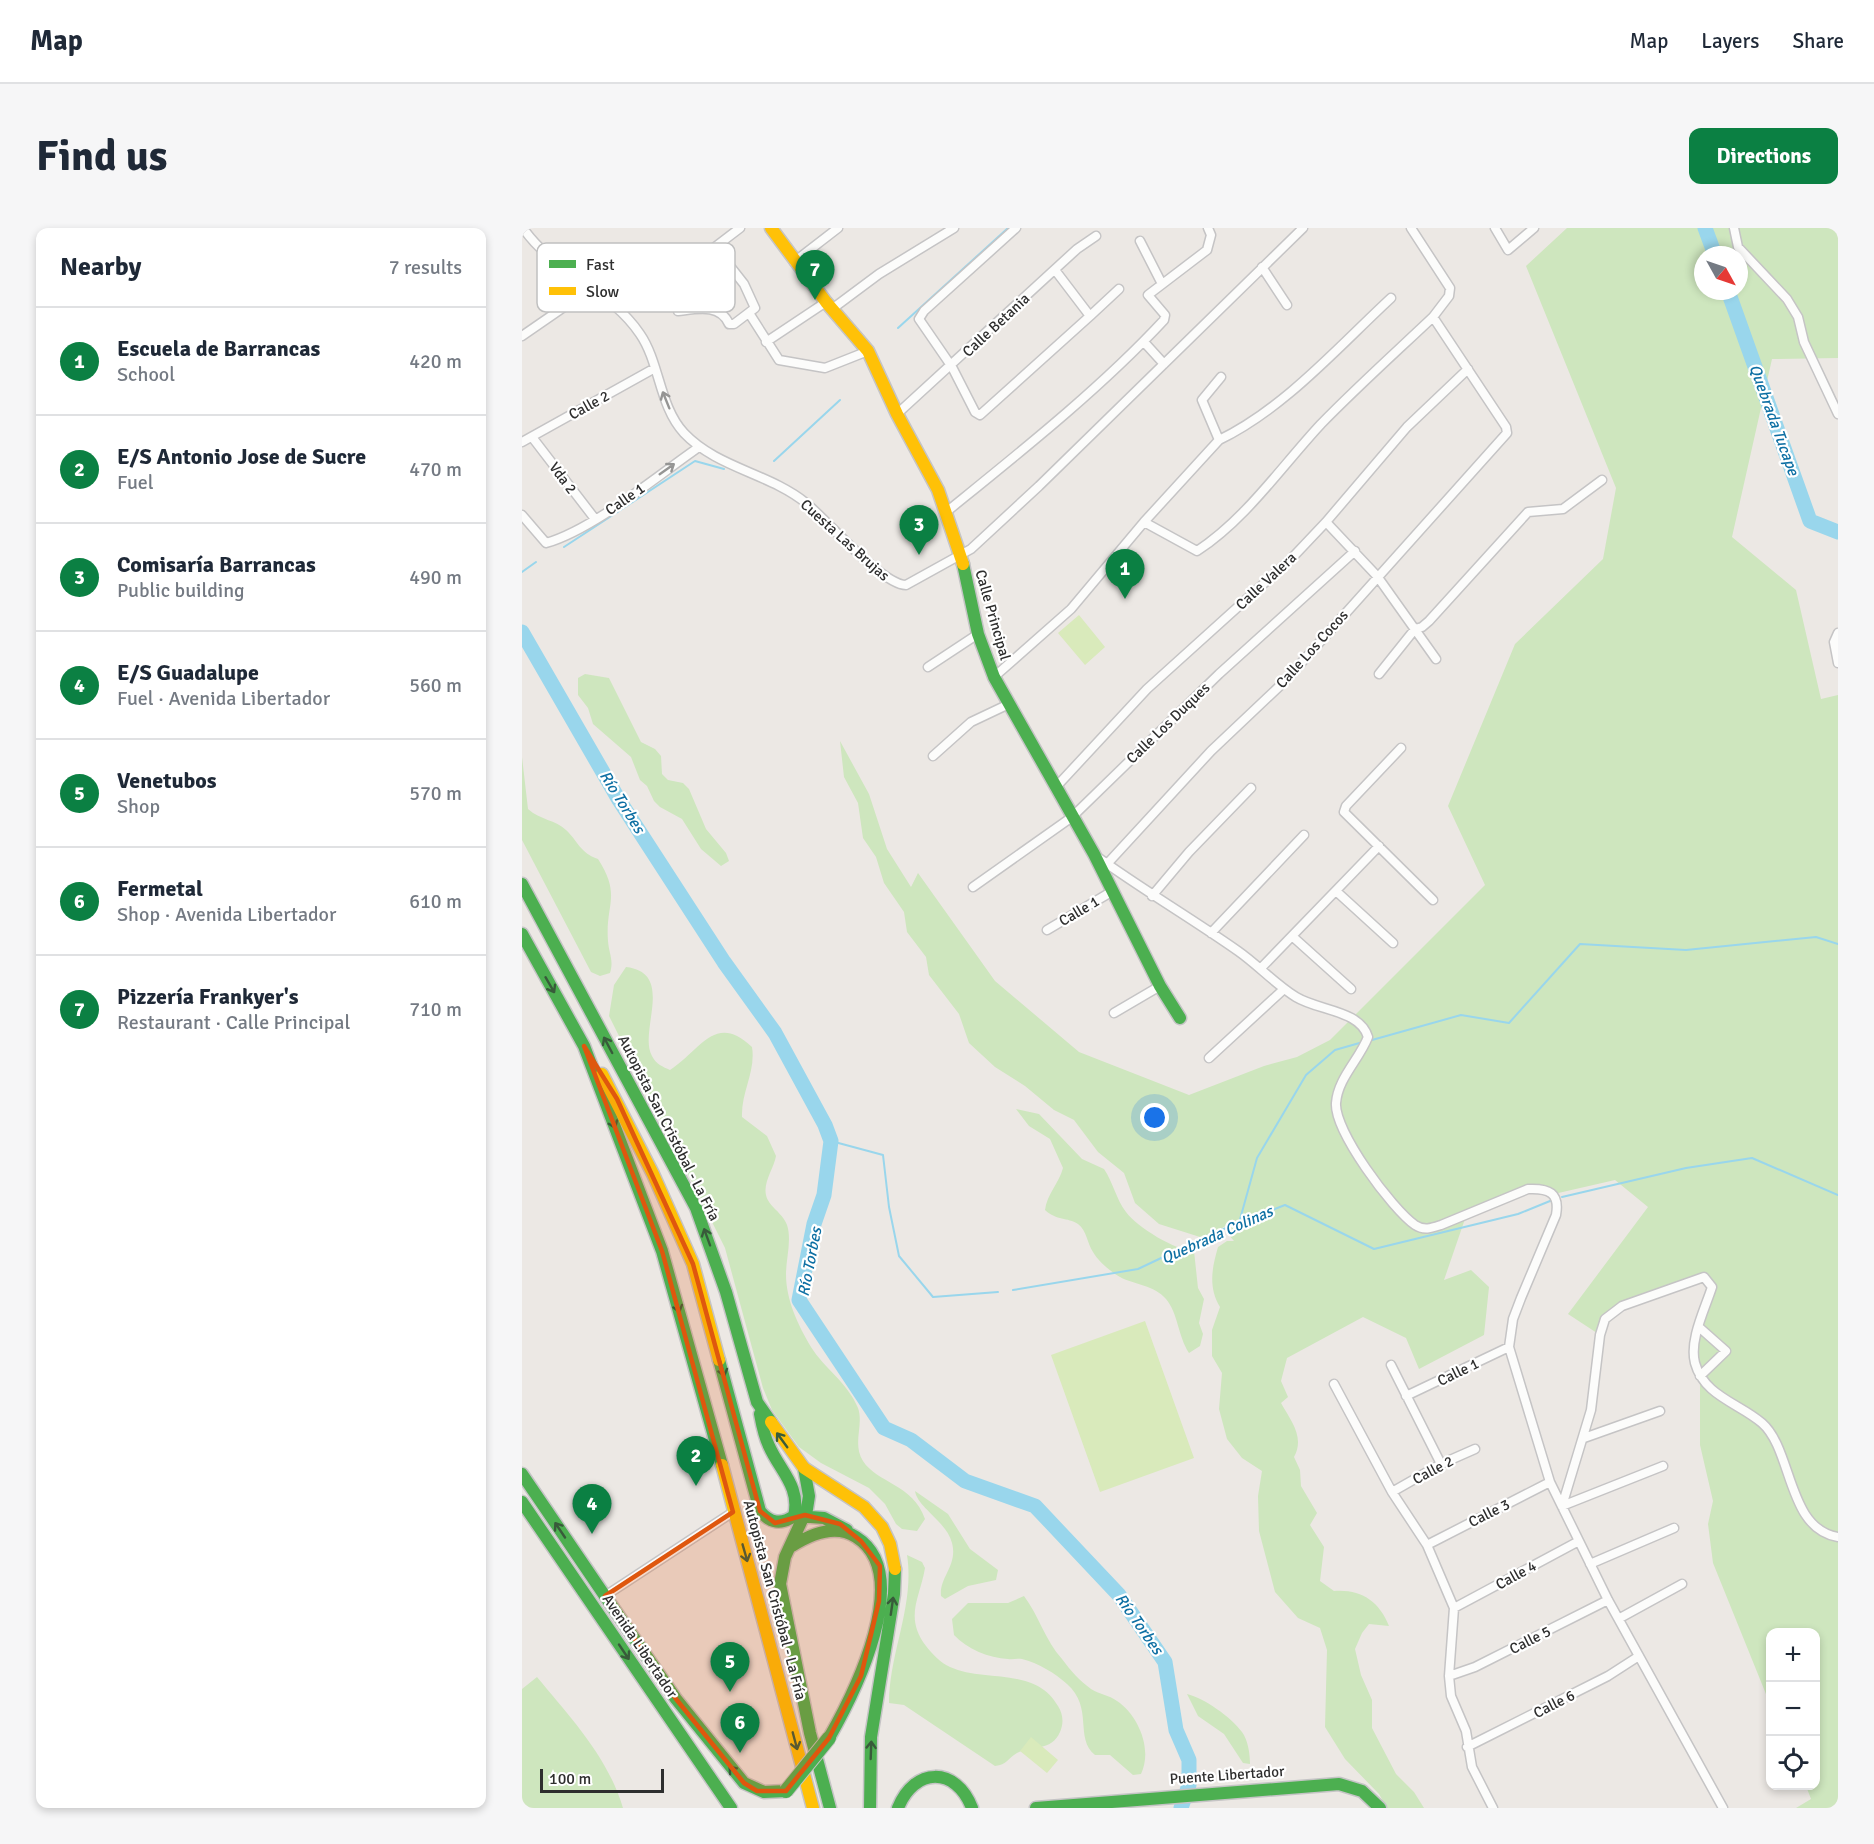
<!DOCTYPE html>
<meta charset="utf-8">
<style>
:root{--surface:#fff;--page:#f6f6f7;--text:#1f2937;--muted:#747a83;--line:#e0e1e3;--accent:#0b8043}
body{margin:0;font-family:Signika,sans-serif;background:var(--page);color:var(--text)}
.controls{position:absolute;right:18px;bottom:18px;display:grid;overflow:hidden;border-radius:12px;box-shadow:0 3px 9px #0003}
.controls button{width:54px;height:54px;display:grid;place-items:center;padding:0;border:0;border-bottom:2px solid var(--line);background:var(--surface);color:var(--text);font:30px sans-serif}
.compass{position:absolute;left:1172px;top:18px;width:54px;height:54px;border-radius:50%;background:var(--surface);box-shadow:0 3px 9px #0003;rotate:130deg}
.scale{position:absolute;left:18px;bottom:15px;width:124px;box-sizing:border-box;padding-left:6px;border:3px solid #2e2e2e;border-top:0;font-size:16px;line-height:21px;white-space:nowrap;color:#2e2e2e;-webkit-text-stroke:4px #fff;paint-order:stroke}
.you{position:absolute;left:633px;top:890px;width:21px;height:21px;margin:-15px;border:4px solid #fff;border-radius:50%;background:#1a73e8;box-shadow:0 0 0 9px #1a73e833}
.badge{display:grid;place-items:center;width:39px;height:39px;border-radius:50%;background:var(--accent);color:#fff;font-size:20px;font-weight:700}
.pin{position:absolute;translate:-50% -50px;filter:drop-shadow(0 2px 3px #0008)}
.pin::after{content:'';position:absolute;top:32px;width:21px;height:18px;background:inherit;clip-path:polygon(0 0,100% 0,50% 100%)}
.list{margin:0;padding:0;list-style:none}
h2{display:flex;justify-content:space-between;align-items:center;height:78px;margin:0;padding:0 24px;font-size:26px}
h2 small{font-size:20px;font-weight:400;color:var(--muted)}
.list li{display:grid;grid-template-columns:39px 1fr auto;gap:18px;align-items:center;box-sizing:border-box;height:108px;padding:0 24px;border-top:2px solid var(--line)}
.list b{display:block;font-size:22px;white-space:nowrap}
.list p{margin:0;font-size:20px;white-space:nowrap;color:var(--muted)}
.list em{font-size:20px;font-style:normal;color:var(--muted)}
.icon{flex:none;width:33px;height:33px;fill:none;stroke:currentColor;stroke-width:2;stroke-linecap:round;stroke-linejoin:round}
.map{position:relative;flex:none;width:1316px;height:1580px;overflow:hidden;border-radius:12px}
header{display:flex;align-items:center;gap:36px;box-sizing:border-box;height:84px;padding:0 30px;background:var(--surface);border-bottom:2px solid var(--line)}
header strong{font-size:28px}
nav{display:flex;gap:33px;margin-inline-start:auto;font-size:21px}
.intro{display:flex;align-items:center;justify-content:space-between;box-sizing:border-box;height:144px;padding:0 36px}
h1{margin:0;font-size:42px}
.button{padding:15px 27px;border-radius:12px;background:var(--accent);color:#fff;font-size:21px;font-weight:700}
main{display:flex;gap:36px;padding:0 36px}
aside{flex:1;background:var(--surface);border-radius:12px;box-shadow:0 3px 9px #0003}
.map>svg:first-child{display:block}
.green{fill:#cee6be;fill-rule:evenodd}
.pitch{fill:#d9eabb}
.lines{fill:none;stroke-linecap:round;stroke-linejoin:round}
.stream{stroke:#99d6ec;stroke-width:2}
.river{stroke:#99d6ec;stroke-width:15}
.street-casing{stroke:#c5c4c5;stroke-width:11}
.fast-casing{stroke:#c5c4c5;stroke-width:15}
.slow-casing{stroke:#c5c4c5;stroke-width:15}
.street{stroke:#fcfcfb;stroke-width:8}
.fast{stroke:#4caf50;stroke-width:12}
.slow{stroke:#ffc107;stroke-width:12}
.fast-bridge-casing{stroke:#c6c5c4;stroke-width:16;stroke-linecap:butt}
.fast-bridge{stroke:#4caf50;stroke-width:14}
.oneway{stroke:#959594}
.oneway2{stroke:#385b3a}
.marked{fill:#df570e;fill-opacity:0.2;stroke:#df570e;stroke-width:4.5;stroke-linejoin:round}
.labels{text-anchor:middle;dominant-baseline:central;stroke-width:4.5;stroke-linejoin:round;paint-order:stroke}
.street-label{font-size:15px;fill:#2e2e2e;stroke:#fff}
.water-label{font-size:16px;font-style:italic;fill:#0d6fa3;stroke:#fff}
.key{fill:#fff;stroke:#c0c0c0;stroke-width:1.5}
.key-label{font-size:16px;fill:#2e2e2e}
</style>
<header>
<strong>Map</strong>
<nav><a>Map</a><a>Layers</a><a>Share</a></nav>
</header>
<div class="intro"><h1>Find us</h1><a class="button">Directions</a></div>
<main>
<aside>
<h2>Nearby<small>7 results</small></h2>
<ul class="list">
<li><span class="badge">1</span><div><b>Escuela de Barrancas</b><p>School</p></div><em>420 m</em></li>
<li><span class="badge">2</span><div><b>E/S Antonio Jose de Sucre</b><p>Fuel</p></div><em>470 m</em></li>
<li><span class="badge">3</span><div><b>Comisaría Barrancas</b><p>Public building</p></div><em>490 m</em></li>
<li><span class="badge">4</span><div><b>E/S Guadalupe</b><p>Fuel · Avenida Libertador</p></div><em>560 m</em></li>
<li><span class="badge">5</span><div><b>Venetubos</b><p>Shop</p></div><em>570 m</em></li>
<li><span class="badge">6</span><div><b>Fermetal</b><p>Shop · Avenida Libertador</p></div><em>610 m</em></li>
<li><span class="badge">7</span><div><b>Pizzería Frankyer's</b><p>Restaurant · Calle Principal</p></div><em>710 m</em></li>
</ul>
</aside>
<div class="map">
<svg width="1316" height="1580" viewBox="0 0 1316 1580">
<rect width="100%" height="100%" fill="#ece8e4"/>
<path class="green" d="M1045,0H1316V130L1250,131L1210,309L1274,362L1299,471L1316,467V1580H1274L1289,1571L1284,1558H1294V1404H1248V1476L1191,1335L1186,1296L1191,1273L1178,1217V1149L1171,1120L1190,1060L1178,1050L1102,1081L1084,1092L1078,1107L1046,1086L1126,979L1093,952L1032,966L1006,961L944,988L922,1052L949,1042L967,1059L962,1107L897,1141L884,1110L841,1089L765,1130L759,1153L766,1169L759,1175C769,1193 783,1209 772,1229L778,1242L779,1258L795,1285L788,1297L802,1319L798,1353L812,1363C839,1361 857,1373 867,1398L847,1396L840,1405L833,1421L839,1447L850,1472V1500L874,1546L892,1564L902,1580H865L857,1566L823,1531L803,1499L805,1422L798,1400L776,1390L753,1364L737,1303L736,1268L740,1243L720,1230L705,1211L697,1181L700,1145L690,1128V1102L698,1079C686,1059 690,1040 696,1019L705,1013H712L706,1006L705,997L694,1004L678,1009L637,996L613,975L602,945L576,924L552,892L532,882L503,858L473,839L447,815L437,786L407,747L404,729L385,704L382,684L362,655L354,629L341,610L336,575L322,549L318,513L347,566L365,621L389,659L396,645L473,753L557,824L667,867L742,838L775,829L808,812L963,657L926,578L993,416L1081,331L1094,260L1004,38ZM1181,27H1217V63H1181Z
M63,446L87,450L119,514L133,521L139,528L140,546L146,552L161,555L167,561L184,601L204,625L207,633L199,638L179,621L160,591L138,579L132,573L125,558L118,552L109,529L71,496L66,480L56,467V450Z
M0,529L6,581C18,592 34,592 44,602C56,613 58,625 76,631C100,668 83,676 86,713C87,726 92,732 88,745L78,748L69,744L0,612Z
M104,739C154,745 116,803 130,828C134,836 141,839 148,842C179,822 193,784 230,819C234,843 219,864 220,889L245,908L254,928C252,940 241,954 244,967C246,978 261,985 265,997C270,1012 264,1031 264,1046C264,1072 276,1097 289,1119C302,1140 326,1155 336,1180C342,1197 330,1216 341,1233C355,1255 391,1256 403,1291L395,1303L380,1301L374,1296L363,1276L347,1260L299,1235L277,1219L250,1182L241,1160L203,1020L87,788L92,757Z
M494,881L517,886L560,931L582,941C591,954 594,971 604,984C615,999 654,1023 672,1023L676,1060L682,1071L677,1095L681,1106L678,1118L667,1125C656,1108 656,1085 644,1071C632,1057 613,1057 598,1049C589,1044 576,1033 571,1024C565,1015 565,1003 556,996C545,989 535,993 523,982C525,966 537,955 541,940L528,911L507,898Z
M393,1263L426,1286L448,1321L476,1342L474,1352L446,1358L423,1371L419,1368C417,1349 436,1338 430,1315C425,1294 395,1279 393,1263Z
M385,1327L400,1334L403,1340C398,1370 382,1389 404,1418C410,1426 419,1435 428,1439C463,1455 513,1438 536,1478C541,1486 542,1495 538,1504C534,1513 527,1518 517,1519C510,1520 502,1521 495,1525C486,1530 485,1537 473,1538L382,1477L367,1475C367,1425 393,1377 385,1327Z
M502,1368C517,1388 523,1412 540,1431C548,1442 558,1453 569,1461C577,1466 587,1467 595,1473C616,1487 631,1521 619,1546L611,1547L588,1527H573C552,1510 572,1480 545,1456C533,1445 516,1435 500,1431C495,1430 491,1432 486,1431C467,1430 445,1421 432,1407L430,1391L446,1375H486Z
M15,1449C48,1489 86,1529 101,1580H0V1461Z
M665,1466C682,1470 709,1489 720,1504C726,1512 728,1526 728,1536L721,1535L702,1506L676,1488Z"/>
<path class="pitch" d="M557,387L583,419L563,437L536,405Z
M623,1093L672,1230L578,1264L529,1127Z
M509,1509L536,1532L525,1545L498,1523Z"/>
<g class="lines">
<path class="stream" d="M376,100L486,0
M252,233L318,172
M42,319L173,233L202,241
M0,344L14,334
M850,812L939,787L987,795L1058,716L1164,722L1294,709L1316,716
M309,913L361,927L367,979L377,1028L411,1069L476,1064
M1040,969L1164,940L1230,930L1316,967
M717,995L735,930L784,847L813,822L841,814
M491,1062L616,1041L694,1004L763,977L852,1021L996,986L1028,973"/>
<path class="river" d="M1183,0L1193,27
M1206,63L1288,293L1316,304
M0,404L97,572L202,734L253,805L303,897L309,913L302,967L292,996L277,1072L362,1200L389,1212L443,1253L513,1278L597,1367L643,1434L654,1502L667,1532V1557L659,1580"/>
<g class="street-casing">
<path id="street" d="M1,0C31,44 88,61 118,106C138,135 137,178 162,205C195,240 247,245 284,275C305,292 360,357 384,357L449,321L517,258L781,0
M494,0L402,83L397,91L430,139L453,184L458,187L568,88L533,42
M973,0L986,22L1012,0
M1212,0L1216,19L1265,71L1276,89L1282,114L1316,186
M618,13L640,56
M272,34L316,0
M740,39L765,77
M159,45L218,0
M310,81L357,46L432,0
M156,83C174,81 198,75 207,96H212L233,80L222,56L193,19
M227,85L257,132L303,140L346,123
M568,88L597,61
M0,108L71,59
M244,114L304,74
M622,114L642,136
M375,186L555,21L574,8
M10,209L73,291
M697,212C763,180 816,119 869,70
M0,214L133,140
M423,285C497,225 578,161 642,92L643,87L626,67L685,22L689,7L686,0
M0,287L24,315C72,301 135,248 177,219
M622,294L675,323C724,291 759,239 799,196C835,159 874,124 911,89
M804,294L855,348L914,431
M1316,405L1312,414L1316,435
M406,439L456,406
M857,446L893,401L900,399L907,393L1006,284L1041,281L1080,252
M472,449L549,381L622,294L697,212L680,172L699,149
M879,520L824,578L822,584L911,672
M411,528L449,494L487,476
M534,559L625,461L769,331L804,294L885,199L946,141
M574,628C621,662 669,690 716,723C736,737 753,756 774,769C797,783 838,782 846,809C837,832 816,850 814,875C812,903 870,981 893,997C902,1003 910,1000 919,997L1006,961C1027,960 1038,965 1034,987L999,1070L991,1091L987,1119L1028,1254L1086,1372L1201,1580
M585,636L689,523L763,453L985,205L984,199L911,89L927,68L928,60L889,0
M451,659L550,589L697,446L833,323
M814,663L871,715
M630,668L667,624L729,560
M525,702L589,664
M689,705L782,607
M770,708L829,761
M740,739L857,618
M592,785L638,758
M687,830L762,761
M1178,1100L1204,1123L1178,1148
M869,1137L919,1236
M812,1156L870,1264L905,1317L932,1380L927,1448L929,1468L944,1503L950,1539L971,1580
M884,1168L987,1119
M1062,1210L1138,1183
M870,1264L919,1236L953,1221
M1040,1278L1069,1182L1078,1107L1083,1091L1100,1078L1182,1049L1190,1059C1183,1081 1167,1112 1173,1135C1182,1168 1217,1175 1240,1195C1271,1222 1265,1301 1316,1309
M1040,1278L1141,1238
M905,1317L1028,1254
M1068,1336L1152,1300
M83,1368L211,1284
M932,1380L1057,1313
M1098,1390L1160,1356
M927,1448L953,1439L1086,1372
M945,1519L1086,1448L1117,1428"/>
</g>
<g class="fast-casing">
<path id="fast" d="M441,336L456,406L472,449L572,626L638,758L658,790
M0,656L174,980L204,1064L235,1174L249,1194
M0,706L62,818L140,1023L200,1237
M197,1132L238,1283C248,1295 259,1297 272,1288C279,1259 258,1243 247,1218C242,1208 240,1197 238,1186
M282,1240L287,1268L285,1281L263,1329L258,1356L288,1505L308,1580
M0,1246L83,1368
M0,1274L209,1580
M275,1288L302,1290L325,1302
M270,1318C289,1306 314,1296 334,1309C393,1346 332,1466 307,1510
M83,1368L154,1471L222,1555L242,1564L264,1563
M348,1580L349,1509L372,1366L373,1341
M376,1580C392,1539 434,1538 450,1580
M514,1580L817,1556L840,1563L858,1580"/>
</g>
<g class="slow-casing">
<path id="slow" d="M249,0L304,74L346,123L375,186L416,262L441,336
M80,846L131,946L171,1036L197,1132
M249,1194L282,1240L342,1279L360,1299L368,1316L373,1341
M200,1237L291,1580"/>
</g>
<use href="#street" class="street"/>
<use href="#fast" class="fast"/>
<use href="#slow" class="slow"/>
<g class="fast-bridge-casing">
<path id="fast-bridge" d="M264,1563L307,1510"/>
</g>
<use href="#fast-bridge" class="fast-bridge"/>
</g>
<defs><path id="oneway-shaft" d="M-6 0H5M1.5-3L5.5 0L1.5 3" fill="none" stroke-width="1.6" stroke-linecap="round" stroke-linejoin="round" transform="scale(1.5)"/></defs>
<g class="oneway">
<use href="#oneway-shaft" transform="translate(144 172) rotate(-112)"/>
<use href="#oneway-shaft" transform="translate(145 241) rotate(-35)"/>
</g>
<g class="oneway2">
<use href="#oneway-shaft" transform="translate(28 757) rotate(60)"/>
<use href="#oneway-shaft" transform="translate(86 817) rotate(-118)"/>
<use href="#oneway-shaft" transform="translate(90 892) rotate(68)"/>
<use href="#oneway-shaft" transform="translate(185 1009) rotate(-110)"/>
<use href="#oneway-shaft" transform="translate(155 1076) rotate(74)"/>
<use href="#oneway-shaft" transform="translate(200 1140) rotate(74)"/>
<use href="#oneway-shaft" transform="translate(260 1212) rotate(-126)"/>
<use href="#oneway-shaft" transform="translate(38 1302) rotate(-124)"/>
<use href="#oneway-shaft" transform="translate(223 1325) rotate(74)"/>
<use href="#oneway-shaft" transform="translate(370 1378) rotate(-82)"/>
<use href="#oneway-shaft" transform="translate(102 1424) rotate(56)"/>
<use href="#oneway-shaft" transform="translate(273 1513) rotate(75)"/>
<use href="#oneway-shaft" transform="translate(349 1522) rotate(-88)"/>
<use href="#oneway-shaft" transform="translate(213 1545) rotate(-131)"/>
</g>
<path class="marked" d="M62,818L95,871L171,1036L238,1283L253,1295L283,1287L318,1296L339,1313L358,1338L357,1373L339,1448L307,1510L264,1563H235L222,1555L154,1471L83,1368L211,1284L140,1023Z"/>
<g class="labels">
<g class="street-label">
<text transform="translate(474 97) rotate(-43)">Calle Betania</text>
<text transform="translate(67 177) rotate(-29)">Calle 2</text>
<text transform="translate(41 250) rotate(53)">Vda 2</text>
<text transform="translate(103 271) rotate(-35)">Calle 1</text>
<text transform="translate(323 312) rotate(42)">Cuesta Las Brujas</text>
<text transform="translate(744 353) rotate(-43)">Calle Valera</text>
<text transform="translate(471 387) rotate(74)">Calle Principal</text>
<text transform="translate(790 421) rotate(-48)">Calle Los Cocos</text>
<text transform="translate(646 495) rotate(-44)">Calle Los Duques</text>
<text transform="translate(557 683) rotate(-31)">Calle 1</text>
<text transform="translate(147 900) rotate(63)">Autopista San Cristóbal - La Fría</text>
<text transform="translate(936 1144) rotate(-26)">Calle 1</text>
<text transform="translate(911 1242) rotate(-28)">Calle 2</text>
<text transform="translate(967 1285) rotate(-27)">Calle 3</text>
<text transform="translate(994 1347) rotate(-29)">Calle 4</text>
<text transform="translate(253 1372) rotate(75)">Autopista San Cristóbal - La Fría</text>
<text transform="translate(1008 1412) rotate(-27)">Calle 5</text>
<text transform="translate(118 1418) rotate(56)">Avenida Libertador</text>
<text transform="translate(1032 1476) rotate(-27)">Calle 6</text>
<text transform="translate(705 1547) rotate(-4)">Puente Libertador</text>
</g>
<g class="water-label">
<text transform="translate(1252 192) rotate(70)">Quebrada Tucape</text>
<text transform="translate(100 574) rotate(58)">Río Torbes</text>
<text transform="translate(695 1007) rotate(-24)">Quebrada Colinas</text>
<text transform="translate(288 1034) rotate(-79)">Río Torbes</text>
<text transform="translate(617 1396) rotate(55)">Río Torbes</text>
</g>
</g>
<rect x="15" y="15" width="198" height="69" rx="9" class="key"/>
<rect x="27" y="32" width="27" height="8" fill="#4caf50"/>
<rect x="27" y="59" width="27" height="8" fill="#ffc107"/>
<g class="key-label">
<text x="64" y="42">Fast</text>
<text x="64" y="69">Slow</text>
</g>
</svg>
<div class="controls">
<button>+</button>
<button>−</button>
<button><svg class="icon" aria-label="locate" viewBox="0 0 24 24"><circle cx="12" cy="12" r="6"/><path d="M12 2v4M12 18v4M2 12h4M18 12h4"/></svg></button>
</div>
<svg class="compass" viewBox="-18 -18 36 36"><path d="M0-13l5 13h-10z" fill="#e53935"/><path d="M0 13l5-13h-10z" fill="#747a83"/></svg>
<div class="scale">100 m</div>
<div class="you"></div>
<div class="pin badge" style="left:603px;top:371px">1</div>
<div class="pin badge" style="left:174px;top:1258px">2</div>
<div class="pin badge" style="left:397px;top:327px">3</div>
<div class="pin badge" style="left:70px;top:1306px">4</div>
<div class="pin badge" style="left:208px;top:1464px">5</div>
<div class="pin badge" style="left:218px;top:1525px">6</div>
<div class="pin badge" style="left:293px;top:72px">7</div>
</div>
</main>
